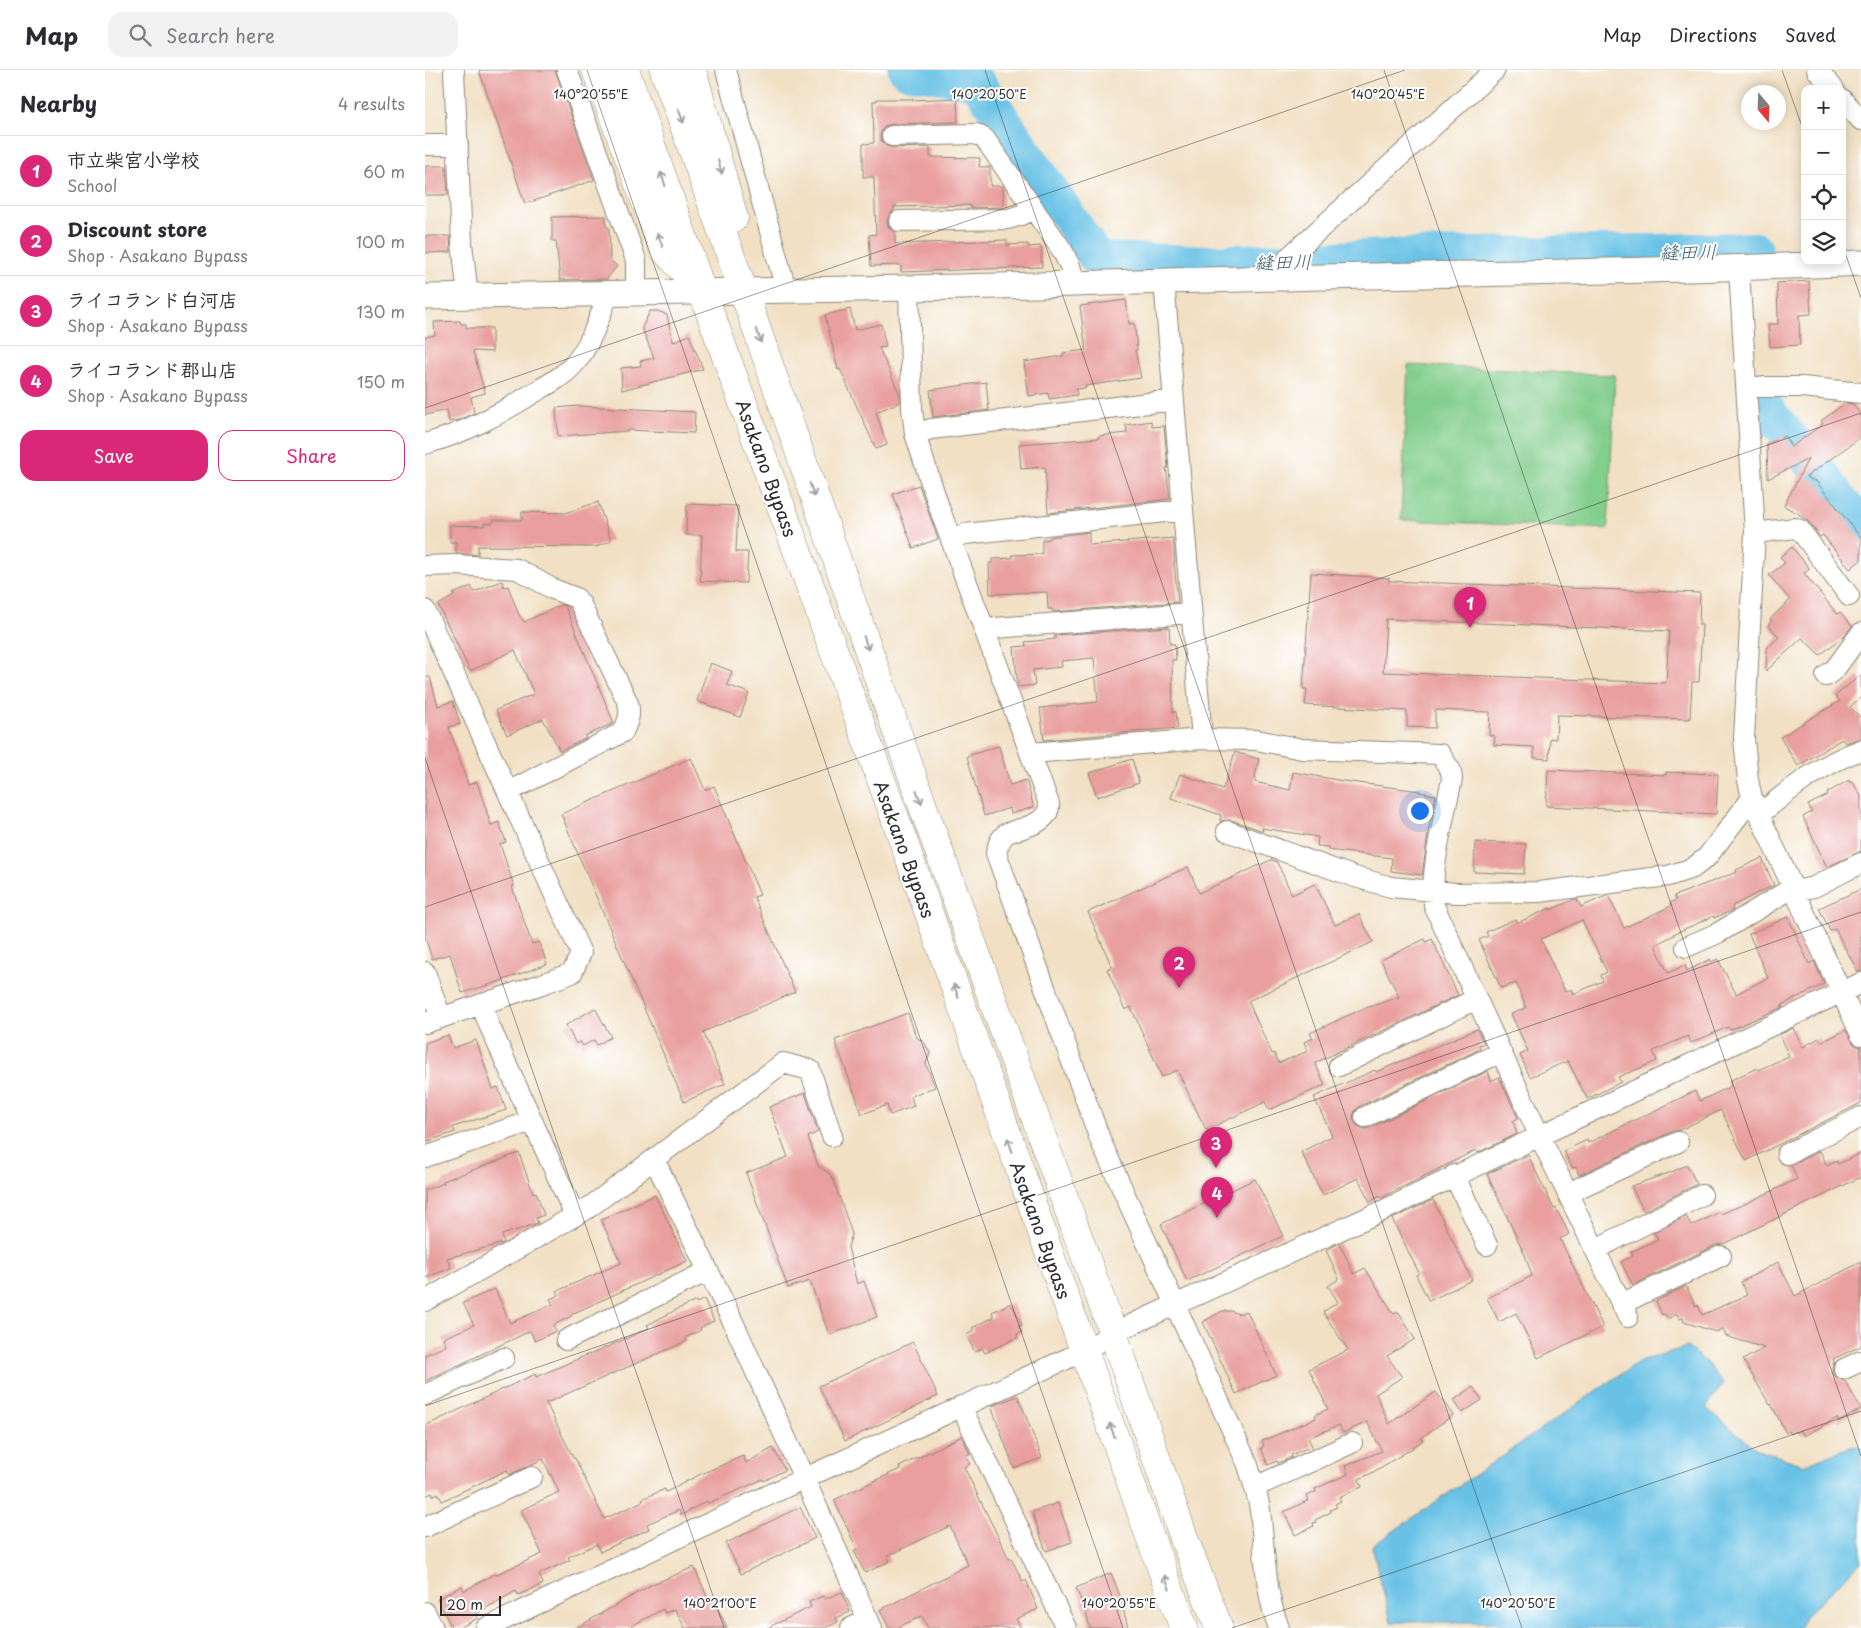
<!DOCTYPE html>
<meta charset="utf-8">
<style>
:root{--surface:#fff;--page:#f2f2f3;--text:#2b2b33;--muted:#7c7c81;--line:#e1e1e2;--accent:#db2777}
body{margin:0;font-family:"Playpen Sans","Klee One",sans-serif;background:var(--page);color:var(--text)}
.controls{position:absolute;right:15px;top:15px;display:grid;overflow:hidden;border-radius:10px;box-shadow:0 2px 12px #0003}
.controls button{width:45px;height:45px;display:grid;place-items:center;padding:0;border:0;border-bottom:1px solid var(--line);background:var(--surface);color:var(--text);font:25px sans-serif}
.compass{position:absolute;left:1316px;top:15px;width:45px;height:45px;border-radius:50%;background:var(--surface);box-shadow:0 2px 12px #0003;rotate:161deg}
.scale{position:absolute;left:15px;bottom:12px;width:61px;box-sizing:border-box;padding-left:5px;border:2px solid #2b2b2b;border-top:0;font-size:14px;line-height:18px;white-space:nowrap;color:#2b2b2b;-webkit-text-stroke:4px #fff;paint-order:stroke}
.you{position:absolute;left:994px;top:740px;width:18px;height:18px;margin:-12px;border:4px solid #fff;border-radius:50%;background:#1a73e8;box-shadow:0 0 0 8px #1a73e833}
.badge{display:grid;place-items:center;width:32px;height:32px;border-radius:50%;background:var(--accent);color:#fff;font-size:16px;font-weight:700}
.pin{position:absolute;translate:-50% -41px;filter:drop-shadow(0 1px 2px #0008)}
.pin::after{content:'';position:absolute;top:26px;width:18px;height:15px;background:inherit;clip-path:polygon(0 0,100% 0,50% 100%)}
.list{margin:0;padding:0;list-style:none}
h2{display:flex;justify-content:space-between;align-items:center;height:65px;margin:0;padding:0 20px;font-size:21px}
h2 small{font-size:16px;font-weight:400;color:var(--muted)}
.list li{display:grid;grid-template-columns:32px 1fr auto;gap:15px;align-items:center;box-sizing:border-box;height:70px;padding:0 20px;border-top:1px solid var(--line)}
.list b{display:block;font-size:19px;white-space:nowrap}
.list p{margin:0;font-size:16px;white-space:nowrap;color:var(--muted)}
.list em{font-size:16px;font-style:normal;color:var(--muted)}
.actions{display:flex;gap:10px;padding:15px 20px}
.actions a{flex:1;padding:11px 0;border:1px solid var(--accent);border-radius:15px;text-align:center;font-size:18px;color:var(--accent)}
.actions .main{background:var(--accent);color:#fff}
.icon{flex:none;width:28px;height:28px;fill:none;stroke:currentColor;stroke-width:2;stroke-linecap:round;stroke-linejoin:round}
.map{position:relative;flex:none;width:1436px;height:1558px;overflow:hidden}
header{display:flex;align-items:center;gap:30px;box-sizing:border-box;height:70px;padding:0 25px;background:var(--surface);border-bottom:1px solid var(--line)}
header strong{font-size:24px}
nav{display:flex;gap:28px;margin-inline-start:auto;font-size:18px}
.search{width:350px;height:45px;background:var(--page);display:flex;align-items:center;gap:12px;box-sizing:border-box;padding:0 18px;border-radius:15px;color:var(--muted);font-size:19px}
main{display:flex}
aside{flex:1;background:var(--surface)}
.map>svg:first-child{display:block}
.green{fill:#82ce8c;stroke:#567c5c}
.water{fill:#69c2e6;stroke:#4a7688}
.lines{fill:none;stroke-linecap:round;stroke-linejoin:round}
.river{stroke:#69c2e6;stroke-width:36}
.building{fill:#e89f9d;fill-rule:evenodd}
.minor-casing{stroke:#8e8678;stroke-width:22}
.tertiary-casing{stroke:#8e8678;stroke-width:27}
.trunk-casing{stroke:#8e8678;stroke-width:29}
.minor{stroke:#fff;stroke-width:20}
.tertiary{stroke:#fff;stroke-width:25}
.trunk{stroke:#fff;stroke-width:28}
.oneway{stroke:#a0a0a0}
.ticks{fill:none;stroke:#2b2b2b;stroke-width:1;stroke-opacity:0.45}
.labels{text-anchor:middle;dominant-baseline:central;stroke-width:4;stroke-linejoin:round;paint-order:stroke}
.street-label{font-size:18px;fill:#2b2b2b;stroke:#fff}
.water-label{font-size:19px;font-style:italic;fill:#41606c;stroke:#fff}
.ticks-label{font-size:12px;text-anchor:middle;fill:#2b2b2b;stroke:#fff;stroke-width:4;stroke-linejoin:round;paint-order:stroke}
</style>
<header>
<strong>Map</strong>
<div class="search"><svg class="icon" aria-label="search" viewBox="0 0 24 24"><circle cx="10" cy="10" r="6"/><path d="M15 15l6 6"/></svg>Search here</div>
<nav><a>Map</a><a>Directions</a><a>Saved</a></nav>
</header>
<main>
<aside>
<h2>Nearby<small>4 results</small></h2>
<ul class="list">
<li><span class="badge">1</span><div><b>市立柴宮小学校</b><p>School</p></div><em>60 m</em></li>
<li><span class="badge">2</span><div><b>Discount store</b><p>Shop · Asakano Bypass</p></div><em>100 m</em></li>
<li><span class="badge">3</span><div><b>ライコランド白河店</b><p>Shop · Asakano Bypass</p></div><em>130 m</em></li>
<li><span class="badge">4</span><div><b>ライコランド郡山店</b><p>Shop · Asakano Bypass</p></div><em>150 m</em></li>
</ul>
<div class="actions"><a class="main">Save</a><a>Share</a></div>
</aside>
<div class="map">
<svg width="1436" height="1558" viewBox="0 0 1436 1558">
<rect width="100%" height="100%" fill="#fff"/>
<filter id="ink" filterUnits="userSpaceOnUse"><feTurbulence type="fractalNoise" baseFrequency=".02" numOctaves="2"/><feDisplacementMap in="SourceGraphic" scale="10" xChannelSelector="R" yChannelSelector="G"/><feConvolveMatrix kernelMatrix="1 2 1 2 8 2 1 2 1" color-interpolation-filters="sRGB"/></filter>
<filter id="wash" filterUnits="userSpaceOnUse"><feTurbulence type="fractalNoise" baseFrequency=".0096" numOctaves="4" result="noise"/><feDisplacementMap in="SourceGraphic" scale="20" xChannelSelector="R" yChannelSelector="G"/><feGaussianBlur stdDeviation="1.12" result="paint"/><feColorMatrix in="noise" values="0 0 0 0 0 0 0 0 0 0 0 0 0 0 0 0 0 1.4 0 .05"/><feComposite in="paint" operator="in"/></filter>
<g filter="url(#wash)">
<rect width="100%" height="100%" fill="#f1e0c4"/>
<path class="green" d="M983,295L1190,305L1183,459L976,450Z"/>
<path class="water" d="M1262,1277L1281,1292L1298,1313L1281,1338L1330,1378L1378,1395L1424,1377L1436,1376V1492L1381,1545L1374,1558H1083L1069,1552H966L947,1476L1215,1291Z"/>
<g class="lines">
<path class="river" d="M481,0L546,11L554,15L673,190L784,193L997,186L1330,180
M1340,338L1397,405L1417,433L1436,453"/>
</g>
<g id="blocks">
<path class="building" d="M54,0H130L169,110L100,134Z
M532,28L533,52L466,54L460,56L457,60L455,66L457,72L461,76L467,78L505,77V87L555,88L554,97H565V116H578V137L546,138L545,135L469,137V140L464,145L462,152L464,158L470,162V174L582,170V175L603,174V177L616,176L617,197L476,202V195L446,196L444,165L451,164L449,107H438V74L449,73L448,31H452V29H487V30Z
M0,96H21L23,125H0Z
M181,146V157H184L185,190L192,196L182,209L135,210L131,171H127V147Z
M0,166H25L26,182L0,183Z
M1384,211L1386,244L1374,245L1375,275L1345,277L1343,254H1353L1352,213Z
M701,230L704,254L709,253L710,260L712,280H710L716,308L660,316L661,318L651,319L652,325L624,329L623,323L604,326L599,292L638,286V283L661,280L655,236Z
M425,239L430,260L456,254L461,277L454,278L475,325V332L451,342L462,375L451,379L415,299L413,300L400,245Z
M225,241H233L242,245L248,272L264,265L278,299L197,320L196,298L216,296L215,291L229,288L217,258Z
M35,251L36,254H41V258H67V282L48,281L60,323L46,327L49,343L34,350L24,352L22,340L0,345V267L10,265L9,252Z
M561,312L564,340L508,347L505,320Z
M1420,333L1428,334L1436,345V367L1381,407L1392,412L1436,468V490L1425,499L1398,465L1395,467L1385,453L1374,444L1359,436L1383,389L1343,409L1342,374L1360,366L1366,377L1398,354L1396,351Z
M153,336L270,342L269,363L203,360V361L133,366L131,338Z
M726,351L727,357L739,356L743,398H741L745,429L623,443L620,397L596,399L594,374L674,368V366L702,363L701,355Z
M494,415L513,469L488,478L468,424Z
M173,432L186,471L171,477L53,476V485L31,483V472H25V455L59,456V453H68V450H97V442L140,443Z
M262,434L313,436L311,482H323L321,513L275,511L277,465H261Z
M664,462V475L748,468L750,492H749L753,532L628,542L627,539H623L622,522L565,524L564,493H567V489L588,488L587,485L617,484V470L625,469V467Z
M1367,477L1385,499L1379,503L1412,544L1415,542L1427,556L1419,566L1395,585L1377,568L1341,601L1342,578L1354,567L1343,555L1347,551L1345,549L1365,530L1344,505L1360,493L1355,487Z
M886,503L964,508V511L1275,523L1274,555H1277L1274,612H1267L1265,649L1132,645L1131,669L1125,668L1124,689L1109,688V677L1069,675L1070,666L1064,665L1065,642L1010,640V658L982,657V641L880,635L882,619H878ZM961,549L1244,561L1241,613L958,602Z
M77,511L79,517L83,516L94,545L99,552L136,535L140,536L189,653L160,666L161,668L135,681L118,649L82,665L71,640L109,624L90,580L45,601L13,535L29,526L28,524L46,516L49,522Z
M744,557L745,574H750L751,590H747L748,642H751L753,658L619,670L615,638L673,632L669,588L636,591L637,597L608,600L610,615L593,617L589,577L601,576L600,572L630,569V565Z
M285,593L307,601L302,615L324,623L315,647L272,631Z
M1436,605V627L1425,637L1436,648V668L1420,673L1417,669L1373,696L1355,667L1415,631L1410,626Z
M0,607H5L13,636L28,631L35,654L24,657L43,715L52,712L66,755L74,752L81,772L75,774L89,816L87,817L107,874L114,872L122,894L73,912L37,923L25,884L7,889L0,867Z
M574,676L585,715L601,710L609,737L586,744L585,738L559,746L542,686Z
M810,682L834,689L830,706L831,707L830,712L865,720L868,702L918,711L995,721L994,722L1011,725L1006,750H1005L997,805L966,801L967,788L903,780V777L892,776L893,767L837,758L838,761L806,750L795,751L796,745L746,728L755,704L798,719Z
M266,688L280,720L289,716L335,825L329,827L370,922L278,962L300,1014L259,1032L136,744Z
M707,689L714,713L672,727L664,703Z
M1123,700L1241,705V702L1293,704L1291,744L1121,736Z
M1424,710L1425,713L1427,711L1436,726V781L1402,797L1378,747L1387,742L1383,735L1403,725L1402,723Z
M1050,772L1101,774L1099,804L1049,802Z
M1337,788L1349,815L1307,836L1308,840L1289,848V846L1248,864L1249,865L1230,875L1243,903L1260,895L1262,901L1285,889L1286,892L1293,889L1311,924L1343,908L1324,864L1363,847L1384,894L1389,891L1399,914L1357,935L1358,937L1305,960L1303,957L1266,973L1263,966L1228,981L1232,991L1193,1007L1196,1012L1162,1029L1143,991L1105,1007L1095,985L1103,981L1086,944L1101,938L1091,913L1076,918L1054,870L1063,866L1061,862L1090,849L1092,853L1125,838V840L1150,829H1152L1156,837L1183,825L1199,858L1246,836L1245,833L1251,830L1249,826L1312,802L1311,800ZM1157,850L1182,902L1176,905L1178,911L1148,924L1146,919L1140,922L1116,869Z
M846,790L852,792L867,825L890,814L910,855L934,844L948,872L823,931L847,984L849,983L854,993L883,981L879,972L888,968L885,963L935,940L974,927L956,890L1000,869L1001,872L1007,869L1033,925L890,993L900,1015L844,1040L840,1032L781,1060L752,1000L737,1007L706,937L700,940L682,899L687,897L663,842L763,797L774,823Z
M1436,819V901L1433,902L1410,859L1405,861L1394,838Z
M170,938L186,967L172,975L169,970L158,976L155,971L151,974L141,955Z
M483,943L491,967L499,972L505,983L501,994L510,1017L486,1026L489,1036L465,1045L462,1035L437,1044L410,970Z
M1368,958L1378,977L1394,968L1396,972L1421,960L1429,974L1436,977V1033L1321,1091L1296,1040L1255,1060L1248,1061L1154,1105L1151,1097L1147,1098L1139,1081L1162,1070L1163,1073L1270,1021L1275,1031L1306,1016L1304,1011L1332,998L1333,1000L1364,986L1354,965Z
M1052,959L1059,973L1054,975L1055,979L935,1036L930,1041L928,1047L929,1052L934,1057L940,1059L945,1058L1063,1001L1066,1011L1074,1007L1093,1048L1088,1051L1092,1064L1052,1083L1051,1080L956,1128L955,1126L945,1132L933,1108L898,1125L876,1082L907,1066L889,1027L950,1000L951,1002Z
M23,965L28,978L51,970L68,1019L73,1017L81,1040L28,1057L30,1062L0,1072V973Z
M380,1023L393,1062L383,1067L393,1096L404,1103L409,1111L427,1164L423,1177L432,1214L439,1211L452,1247L404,1265L385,1211L363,1218L321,1103L363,1087L344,1037Z
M1395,1081L1402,1096L1412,1091L1413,1094L1436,1083V1107L1313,1167L1298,1174L1291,1175L1208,1215L1196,1192L1208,1186L1206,1182L1233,1169L1229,1163L1261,1146L1266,1156L1295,1142L1296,1144L1324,1132L1372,1109L1366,1095Z
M94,1083L108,1123L111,1122L119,1145L111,1148L113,1153L77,1165L79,1173L22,1188L26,1198L0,1208V1120L19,1113L18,1111Z
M1103,1085L1129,1139L1131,1138L1144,1164L1135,1169L1178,1257L1113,1288L1091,1243L1074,1252L1062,1228L1107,1206L1100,1185L1062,1104Z
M1262,1095L1272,1114L1219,1141L1206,1116L1244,1103Z
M830,1109L858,1166L762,1211L736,1154Z
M230,1125L262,1191L147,1244V1246L128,1255L131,1261L110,1271L105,1261L0,1311V1285L21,1276L18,1268L49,1255L38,1233L70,1219L85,1253L128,1234L125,1229L134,1225L132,1221L196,1193L176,1150Z
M1008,1130L1047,1210L1004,1231L991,1205L994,1203L967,1149Z
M914,1173L929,1204L940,1198L969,1244L973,1242L990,1269L962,1286L977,1307L951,1324L964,1354L1011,1322L1028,1345L996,1368L998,1370L986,1379L945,1404L934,1409L937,1417L914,1427L916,1431L910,1434L912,1437L905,1440L906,1442L890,1450L891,1452L888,1453L889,1456L870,1465L859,1442L884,1430L882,1426L891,1422L890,1419L923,1404L920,1396L957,1381L942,1352L918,1363L914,1355L883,1368L887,1376L866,1385L867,1387L853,1393L852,1391L843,1395L836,1378L839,1376L837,1371L891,1348L890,1345L903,1339L884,1299L923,1280L898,1242L913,1232L903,1216L914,1209L901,1180Z
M1353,1192L1370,1226L1436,1192V1276L1408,1289L1409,1292L1407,1298L1408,1304L1412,1308L1420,1311L1436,1339L1414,1352L1412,1348L1379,1366L1376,1360L1371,1363L1370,1361L1366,1364L1364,1361L1361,1363L1346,1334L1345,1335L1318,1290L1339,1278L1301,1266L1298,1259L1291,1262L1259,1252L1258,1248L1254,1249L1252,1244L1243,1249L1240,1244L1237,1245L1231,1231L1261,1216L1271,1236L1273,1235L1277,1245L1322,1225L1316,1212Z
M279,1229L289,1251L275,1258L276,1260L260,1268L262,1271L121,1333L149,1389L150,1388L179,1449L218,1431L217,1429L240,1419L241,1422L276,1404L318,1386L321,1393L348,1378L360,1400L339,1411L338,1409L309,1422L283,1433L282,1431L256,1445L254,1440L222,1454L224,1459L175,1482L172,1474L143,1487L145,1490L114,1504L118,1514L93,1525L91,1521L51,1544L53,1548L34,1558H27L12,1529L37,1516L39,1521L69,1504L70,1505L117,1484L96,1440L134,1422L118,1389L84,1405L82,1400L17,1431L13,1423L8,1426L7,1423L0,1426V1356L110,1304L111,1307L164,1284V1285L224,1258L222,1255L253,1239L271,1231L272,1233Z
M586,1233L597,1255L594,1256L597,1262L592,1264L593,1267L560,1283L557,1278L550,1282L541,1265L549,1261L547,1258L569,1247L567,1242Z
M797,1241H806L813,1244L822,1241L851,1305L811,1324L778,1252Z
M488,1272L513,1326L420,1371L394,1316Z
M1048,1317L1057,1330L1037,1343L1029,1330Z
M593,1326L617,1388L589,1398L566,1336Z
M537,1366L545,1384L541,1385L545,1394L539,1397L584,1489L586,1488L598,1512L601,1510L613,1539L591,1549L596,1558H503L497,1546L471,1558H464L455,1540L543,1495L525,1456L462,1486L465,1491L440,1503L429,1481L432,1479L409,1430L475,1399L474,1397Z
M633,1433L647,1472L621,1481L607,1442Z
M375,1437L390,1468L316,1504L301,1473Z
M269,1497L284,1531L288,1529L302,1558H260L250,1539L240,1543L238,1539L203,1558H151L228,1514Z
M686,1503L694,1523L703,1558H665L661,1542L651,1518Z
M417,1522L425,1542L411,1548L413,1552L400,1558H342L386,1537L384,1532L398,1526L400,1529Z"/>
</g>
</g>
<g filter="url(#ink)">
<use href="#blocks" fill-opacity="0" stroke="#8e8678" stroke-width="1"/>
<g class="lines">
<g class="minor-casing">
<path id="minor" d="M29,0L37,173L43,226
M142,0L211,190V224
M301,0L361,220
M1392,0L1409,19
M1417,29L1436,50
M467,66L551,64L560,69L637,180L645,196L650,214
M0,75H33
M474,151L583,149L596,145L609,139
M1314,199L1330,463L1319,668L1323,710L1327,728L1337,751L1436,965
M851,208L864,187L1070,0
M739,211L777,669
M484,218L487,338L490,364L515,440L624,734C625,754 596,758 582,763C575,768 573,775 571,783L676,1072L823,1395C827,1410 833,1425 835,1440C840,1480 839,1520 854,1558
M1321,317H1377L1436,323
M490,364L506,359L749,330
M0,374C40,363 75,344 110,322C124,314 139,306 150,293C166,274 174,248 183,225
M1330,463L1370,458L1375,460L1424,526
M526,469L540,464L758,440
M0,496L31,495L92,499L128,519L151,528L155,533L203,633C206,645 203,651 198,662L83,722
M0,540L156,883L147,903L117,914L0,953
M561,562L570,558L766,543
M1401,606L1410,599L1436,563
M606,683L777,669L832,670L877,679L1015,684L1026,701L1027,709C1021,738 1002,813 1010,838L1114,1065L1203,1247
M1334,745C1365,719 1398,693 1436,680
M802,761L930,807L966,817L1031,823L1114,822L1243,806L1268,798L1282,787L1327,728
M1261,877L1293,863L1359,823L1389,817L1436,793
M0,902L16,948
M56,934L65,957L150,1146
M914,996L1051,929
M940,1047L1076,982
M1362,1084L1436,1047
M0,1087L107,1051
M229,1089L309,1254L447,1558
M1029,1105L1062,1175
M1143,1123L1253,1072
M1171,1179L1277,1125
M0,1231L162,1139L358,993L385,1000L407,1066
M1196,1234L1296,1186
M141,1270L283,1201
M1419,1299L1436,1291
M0,1325L79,1288
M536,1336L641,1558
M830,1417L927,1373
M0,1457L107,1407
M0,1542L8,1558
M61,1558L378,1409L659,1281L688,1263L957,1141L1436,913
M426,1558L443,1550"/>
</g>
<g class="tertiary-casing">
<path id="tertiary" d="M0,227C161,224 322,221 484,218C606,216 729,211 852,208C1046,203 1241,202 1436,193"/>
</g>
<g class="trunk-casing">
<path id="trunk" d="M171,0L238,178L268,211
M200,0L277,221L473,756L730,1481L759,1558
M239,0L318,220L501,745L688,1263L760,1471L794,1558
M267,0L309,148"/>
</g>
<use href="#minor" class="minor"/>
<use href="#tertiary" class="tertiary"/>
<use href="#trunk" class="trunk"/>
</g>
<defs><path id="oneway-shaft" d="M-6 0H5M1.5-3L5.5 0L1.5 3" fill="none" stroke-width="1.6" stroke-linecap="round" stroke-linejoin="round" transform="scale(1.25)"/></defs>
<g class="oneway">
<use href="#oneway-shaft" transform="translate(256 46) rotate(70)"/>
<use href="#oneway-shaft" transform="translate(295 97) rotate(74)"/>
<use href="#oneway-shaft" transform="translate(238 109) rotate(-109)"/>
<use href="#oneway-shaft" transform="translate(235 170) rotate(-112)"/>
<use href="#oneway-shaft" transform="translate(334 266) rotate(71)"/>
<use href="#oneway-shaft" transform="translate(387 420) rotate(71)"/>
<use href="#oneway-shaft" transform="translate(441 573) rotate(71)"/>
<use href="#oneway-shaft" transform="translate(494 727) rotate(70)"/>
<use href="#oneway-shaft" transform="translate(531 921) rotate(-110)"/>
<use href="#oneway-shaft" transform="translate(585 1075) rotate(-110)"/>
<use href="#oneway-shaft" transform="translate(687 1360) rotate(-110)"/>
<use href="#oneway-shaft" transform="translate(742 1512) rotate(-111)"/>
</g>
</g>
<path class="ticks" d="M162,0L698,1558M560,0L1097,1558M959,0L1436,1386M1357,0L1380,65M1417,174L1436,228M0,338L980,0M0,688L299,1558M0,837L1436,343M0,1336L1436,842M807,1558L1436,1341"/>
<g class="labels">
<g class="street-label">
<text transform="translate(342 398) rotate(70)">Asakano Bypass</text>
<text transform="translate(480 779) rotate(70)">Asakano Bypass</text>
<text transform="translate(616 1160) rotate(70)">Asakano Bypass</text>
</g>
<g class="water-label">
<text transform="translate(1263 181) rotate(-1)">縫田川</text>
<text transform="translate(858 191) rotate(-1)">縫田川</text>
</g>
</g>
<g class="ticks-label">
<text x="166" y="29">140°20'55"E</text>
<text x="564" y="29">140°20'50"E</text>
<text x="963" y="29">140°20'45"E</text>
<text x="295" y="1538">140°21'00"E</text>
<text x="694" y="1538">140°20'55"E</text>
<text x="1093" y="1538">140°20'50"E</text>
</g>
</svg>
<div class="controls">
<button>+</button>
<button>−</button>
<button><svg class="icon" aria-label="locate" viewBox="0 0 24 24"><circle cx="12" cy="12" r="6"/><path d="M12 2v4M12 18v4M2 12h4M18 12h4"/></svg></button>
<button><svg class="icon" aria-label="layers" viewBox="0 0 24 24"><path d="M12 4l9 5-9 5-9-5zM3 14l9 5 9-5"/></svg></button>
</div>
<svg class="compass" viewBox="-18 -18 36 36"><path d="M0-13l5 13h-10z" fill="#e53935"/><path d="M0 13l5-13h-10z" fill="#7c7c81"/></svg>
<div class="scale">20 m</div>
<div class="you"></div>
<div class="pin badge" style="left:1045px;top:558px">1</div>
<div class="pin badge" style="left:754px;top:918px">2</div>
<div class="pin badge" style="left:791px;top:1098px">3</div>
<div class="pin badge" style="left:792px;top:1148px">4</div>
</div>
</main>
